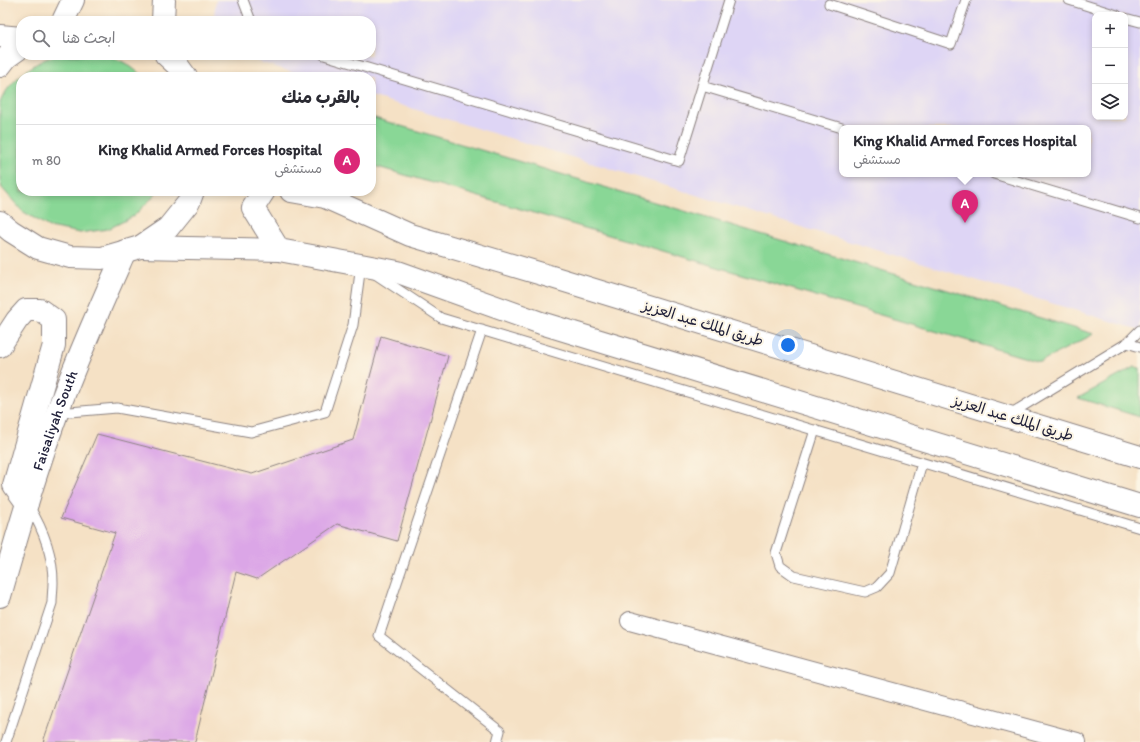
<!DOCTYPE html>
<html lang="ar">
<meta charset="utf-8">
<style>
:root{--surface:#fff;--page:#f7f7f7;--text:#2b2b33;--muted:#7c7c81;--line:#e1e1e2;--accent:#db2777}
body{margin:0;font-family:Itim,"Playpen Sans Arabic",sans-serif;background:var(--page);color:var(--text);direction:rtl}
.controls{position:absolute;right:12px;top:12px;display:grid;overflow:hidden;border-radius:8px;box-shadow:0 2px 6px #0003}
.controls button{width:36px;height:36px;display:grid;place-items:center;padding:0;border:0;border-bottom:1px solid var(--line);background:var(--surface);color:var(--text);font:20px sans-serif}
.you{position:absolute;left:788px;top:345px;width:14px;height:14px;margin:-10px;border:3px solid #fff;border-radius:50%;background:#1a73e8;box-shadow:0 0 0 6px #1a73e833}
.badge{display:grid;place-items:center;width:26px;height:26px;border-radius:50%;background:var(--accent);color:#fff;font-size:13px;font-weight:700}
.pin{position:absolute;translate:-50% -33px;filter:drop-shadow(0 1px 2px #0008)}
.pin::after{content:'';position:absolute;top:21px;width:14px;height:12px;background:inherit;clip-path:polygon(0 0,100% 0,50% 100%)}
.popup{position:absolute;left:839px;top:125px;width:252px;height:52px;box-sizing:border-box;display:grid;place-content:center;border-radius:8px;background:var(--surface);filter:drop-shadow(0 1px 3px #0005);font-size:13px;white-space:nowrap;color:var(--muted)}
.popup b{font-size:15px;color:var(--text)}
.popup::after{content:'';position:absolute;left:50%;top:100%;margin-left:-8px;border:8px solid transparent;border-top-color:var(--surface)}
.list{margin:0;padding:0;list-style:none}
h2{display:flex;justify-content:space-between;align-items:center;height:52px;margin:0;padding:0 16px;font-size:17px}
h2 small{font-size:13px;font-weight:400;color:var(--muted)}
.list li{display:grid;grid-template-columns:26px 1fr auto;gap:12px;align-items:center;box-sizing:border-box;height:72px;padding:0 16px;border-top:1px solid var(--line)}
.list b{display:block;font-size:15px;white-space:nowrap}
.list p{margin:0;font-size:13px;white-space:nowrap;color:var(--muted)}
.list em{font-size:13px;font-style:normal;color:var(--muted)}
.icon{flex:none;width:22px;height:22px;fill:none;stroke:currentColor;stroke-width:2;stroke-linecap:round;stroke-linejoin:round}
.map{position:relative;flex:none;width:1140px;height:742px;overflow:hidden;direction:ltr}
.search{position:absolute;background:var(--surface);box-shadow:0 2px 6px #0003;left:16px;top:16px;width:360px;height:44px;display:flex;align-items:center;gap:10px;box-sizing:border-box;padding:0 14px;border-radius:16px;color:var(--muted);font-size:15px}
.panel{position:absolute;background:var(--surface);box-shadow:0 2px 6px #0003;left:16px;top:72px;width:360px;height:124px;border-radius:16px;direction:rtl}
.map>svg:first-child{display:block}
.built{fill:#ded5f5;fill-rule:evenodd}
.green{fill:#89d796;stroke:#567c68}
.building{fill:#dba6e7}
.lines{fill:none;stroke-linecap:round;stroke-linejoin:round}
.service-casing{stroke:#8c8280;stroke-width:11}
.minor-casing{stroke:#8c8280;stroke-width:20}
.primary-casing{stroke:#8c8280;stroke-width:24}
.trunk-casing{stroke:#8c8280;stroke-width:24}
.service{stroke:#fff;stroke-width:9}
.minor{stroke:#fff;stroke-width:18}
.primary{stroke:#fff;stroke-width:22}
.trunk{stroke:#fff;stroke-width:22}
.labels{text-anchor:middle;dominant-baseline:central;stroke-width:4;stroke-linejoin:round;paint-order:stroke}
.street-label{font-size:15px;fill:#22223b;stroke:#fcf5e5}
</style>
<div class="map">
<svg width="1140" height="742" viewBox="0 0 1140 742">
<rect width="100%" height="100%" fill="#fcf5e5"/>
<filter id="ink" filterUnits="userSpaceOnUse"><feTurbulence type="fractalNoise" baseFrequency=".025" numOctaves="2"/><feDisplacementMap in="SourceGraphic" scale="8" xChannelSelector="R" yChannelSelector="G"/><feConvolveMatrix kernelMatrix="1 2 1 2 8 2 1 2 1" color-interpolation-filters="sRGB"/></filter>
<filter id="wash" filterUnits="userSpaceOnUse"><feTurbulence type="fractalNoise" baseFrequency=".012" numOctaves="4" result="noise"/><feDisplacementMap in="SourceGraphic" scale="16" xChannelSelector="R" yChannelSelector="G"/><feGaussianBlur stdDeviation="0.9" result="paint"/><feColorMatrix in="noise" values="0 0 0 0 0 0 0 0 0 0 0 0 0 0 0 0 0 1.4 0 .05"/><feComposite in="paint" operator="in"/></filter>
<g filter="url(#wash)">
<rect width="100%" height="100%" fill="#f5e1c5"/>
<path class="built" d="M216,0H1140V330L371,96V77H308L241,56L240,55H371V21H218L214,15ZM1095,15H1125V117H1095ZM842,128H1088V174H842Z"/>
<path class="green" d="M60,55H103C118,57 133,67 143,77H21V191H157L154,196L134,216L108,229L80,233L49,227L22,211L2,188L0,182V103C6,85 30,65 48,58C52,56 56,56 60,55Z
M371,117L1094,334L1040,362L371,165Z
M1135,367L1140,368V417L1078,398Z"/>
<g id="blocks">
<path class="building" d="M381,336L448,356L397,541L337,524L257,579L236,572L195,742H43L115,533L61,518L97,434L252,474L353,440Z"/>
</g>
</g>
<g filter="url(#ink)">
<use href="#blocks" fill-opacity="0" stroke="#8c8280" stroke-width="1"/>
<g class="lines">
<g class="service-casing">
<path id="service" d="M243,0L251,21
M1069,0L1117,15
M829,4L951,44L966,0
M1125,18L1140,22
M324,55L679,161L729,0
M702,86L842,128
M994,174L1140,218
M375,274L441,318L1140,528
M482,330L379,636L500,731L497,742
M1127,343L1140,330
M58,413L117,408L251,432L325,412L353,325L361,265
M1010,414L1127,343L1140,347
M815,430L776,553L780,566L794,576L865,592L877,587L890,573L922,463
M6,742L52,603C52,596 53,589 53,582C53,554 43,529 29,506"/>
</g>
<g class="minor-casing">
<path id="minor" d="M630,621L1077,742"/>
</g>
<g class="primary-casing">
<path id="primary" d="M264,191L253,208L279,250
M291,191L325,197
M317,191L325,197L410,235L552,277L1140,457
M140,247L279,250L398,272L541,323L1140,506"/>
</g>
<g class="trunk-casing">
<g id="trunk">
<path d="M63,21L73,0"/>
<path d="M163,21L164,0"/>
<path d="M0,36L21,38"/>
<path d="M166,55L178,66L186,77"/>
<path d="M0,66L7,57L21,47"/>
<path d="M0,222L11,231L38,248L70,257L102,258L140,247L168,228L189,202L193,191"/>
<path d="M0,346L17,320L26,310H40L54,320V345L14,485L27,503"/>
<path id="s1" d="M0,596C17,535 35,473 57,413C77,358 101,305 125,251"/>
</g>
</g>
<use href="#service" class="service"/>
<use href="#minor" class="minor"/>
<use href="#primary" class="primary"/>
<use href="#trunk" class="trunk"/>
</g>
</g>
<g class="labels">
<g class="street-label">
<text transform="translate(703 323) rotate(17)">طريق الملك عبد العزيز</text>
<text transform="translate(1013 418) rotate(17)">طريق الملك عبد العزيز</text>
<text stroke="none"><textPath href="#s1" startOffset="184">Faisaliyah South</textPath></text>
</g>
</g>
</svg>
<div class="controls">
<button>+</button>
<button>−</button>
<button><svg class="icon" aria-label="layers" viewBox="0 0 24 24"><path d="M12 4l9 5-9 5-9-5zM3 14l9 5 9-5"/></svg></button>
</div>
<div class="you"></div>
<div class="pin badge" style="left:965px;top:223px">A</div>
<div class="popup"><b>King Khalid Armed Forces Hospital</b>مستشفى</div>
<div class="search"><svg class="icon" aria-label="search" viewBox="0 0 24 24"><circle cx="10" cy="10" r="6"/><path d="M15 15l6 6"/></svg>ابحث هنا</div>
<section class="panel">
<h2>بالقرب منك<small></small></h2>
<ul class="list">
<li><span class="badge">A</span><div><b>King Khalid Armed Forces Hospital</b><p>مستشفى</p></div><em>80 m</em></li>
</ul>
</section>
</div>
